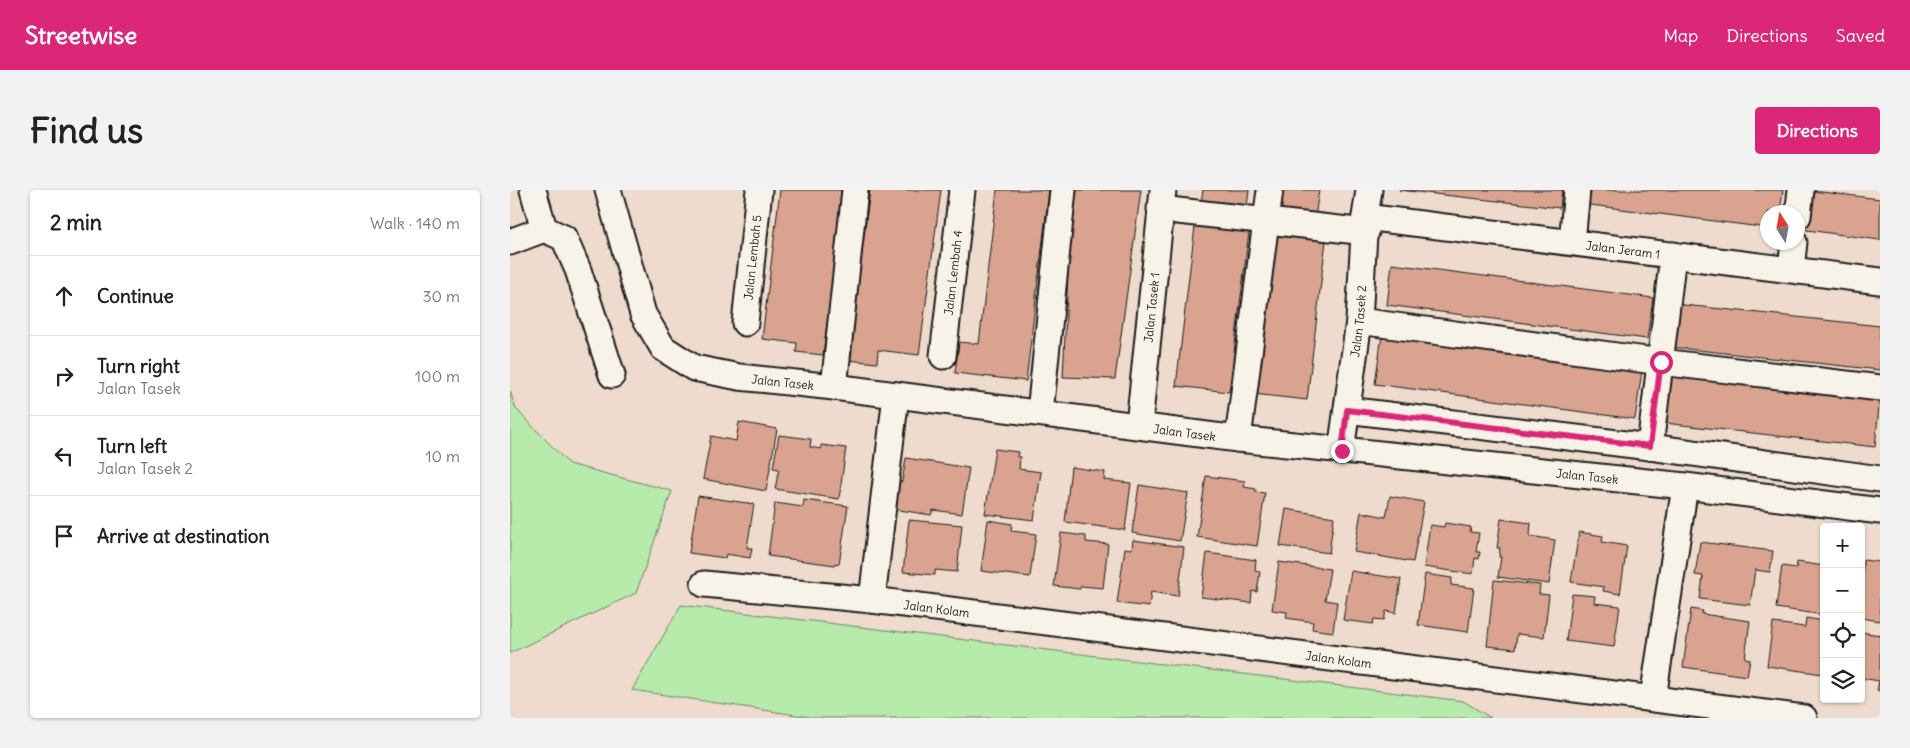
<!DOCTYPE html>
<meta charset="utf-8">
<style>
:root{--surface:#fff;--page:#f2f2f2;--text:#222;--muted:#767676;--line:#e0e0e0;--accent:#db2777}
body{margin:0;font-family:Delius,sans-serif;background:var(--page);color:var(--text)}
.controls{position:absolute;right:15px;bottom:15px;display:grid;overflow:hidden;border-radius:5px;box-shadow:0 1px 4px #0004}
.controls button{width:45px;height:45px;display:grid;place-items:center;padding:0;border:0;border-bottom:1px solid var(--line);background:var(--surface);color:var(--text);font:25px sans-serif}
.compass{position:absolute;left:1250px;top:15px;width:45px;height:45px;border-radius:50%;background:var(--surface);box-shadow:0 1px 4px #0004;rotate:349deg}
.stop{position:absolute;width:15px;height:15px;margin:-11px;border:4px solid #db2777;border-radius:50%;background:#fff}
.stop.end{background:#db2777;border-color:#fff;box-shadow:0 1px 5px #0008}
.list{margin:0;padding:0;list-style:none}
h2{display:flex;justify-content:space-between;align-items:center;height:65px;margin:0;padding:0 20px;font-size:21px}
h2 small{font-size:16px;font-weight:400;color:var(--muted)}
.list li{display:grid;grid-template-columns:32px 1fr auto;gap:15px;align-items:center;box-sizing:border-box;height:80px;padding:0 20px;border-top:1px solid var(--line)}
.list b{display:block;font-size:19px;white-space:nowrap}
.list p{margin:0;font-size:16px;white-space:nowrap;color:var(--muted)}
.list em{font-size:16px;font-style:normal;color:var(--muted)}
.icon{flex:none;width:28px;height:28px;fill:none;stroke:currentColor;stroke-width:2;stroke-linecap:round;stroke-linejoin:round}
.map{position:relative;flex:none;width:1370px;height:528px;overflow:hidden;border-radius:5px}
header{display:flex;align-items:center;gap:30px;box-sizing:border-box;height:70px;padding:0 25px;background:var(--accent);color:#fff}
header strong{font-size:24px}
nav{display:flex;gap:28px;margin-inline-start:auto;font-size:18px}
.intro{display:flex;align-items:center;justify-content:space-between;box-sizing:border-box;height:120px;padding:0 30px}
h1{margin:0;font-size:35px}
.button{padding:12px 22px;border-radius:5px;background:var(--accent);color:#fff;font-size:18px;font-weight:700}
main{display:flex;gap:30px;padding:0 30px}
aside{flex:1;background:var(--surface);border-radius:5px;box-shadow:0 1px 4px #0004}
.map>svg:first-child{display:block}
.green{fill:#b7ebac;stroke:#6a8464}
.building{fill:#d9a38f;stroke:#1c1c1c}
.lines{fill:none;stroke-linecap:round;stroke-linejoin:round}
.minor-casing{stroke:#1c1c1c;stroke-width:29}
.minor{stroke:#f7f3e8;stroke-width:25}
.route{stroke:#db2777;stroke-width:6}
.labels{text-anchor:middle;dominant-baseline:central;stroke-width:4;stroke-linejoin:round;paint-order:stroke}
.street-label{font-size:12px;fill:#1c1c1c;stroke:#f7f3e8}
</style>
<header>
<strong>Streetwise</strong>
<nav><a>Map</a><a>Directions</a><a>Saved</a></nav>
</header>
<div class="intro"><h1>Find us</h1><a class="button">Directions</a></div>
<main>
<aside>
<h2>2 min<small>Walk · 140 m</small></h2>
<ul class="list">
<li><svg class="icon" aria-label="ahead" viewBox="0 0 24 24"><path d="M12 20V5M6 11l6-6 6 6"/></svg><div><b>Continue</b></div><em>30 m</em></li>
<li><svg class="icon" aria-label="right" viewBox="0 0 24 24"><path d="M7 20v-9h11M14 6l5 5-5 5"/></svg><div><b>Turn right</b><p>Jalan Tasek</p></div><em>100 m</em></li>
<li><svg class="icon" aria-label="left" viewBox="0 0 24 24"><path d="M17 20v-9H6M10 6l-5 5 5 5"/></svg><div><b>Turn left</b><p>Jalan Tasek 2</p></div><em>10 m</em></li>
<li><svg class="icon" aria-label="arrive" viewBox="0 0 24 24"><path d="M6 21V4h12l-3 4 3 4H6"/></svg><div><b>Arrive at destination</b></div></li>
</ul>
</aside>
<div class="map">
<svg width="1370" height="528" viewBox="0 0 1370 528">
<rect width="100%" height="100%" fill="#eedbcd"/>
<filter id="ink" filterUnits="userSpaceOnUse"><feTurbulence type="fractalNoise" baseFrequency=".02" numOctaves="2"/><feDisplacementMap in="SourceGraphic" scale="10" xChannelSelector="R" yChannelSelector="G"/><feConvolveMatrix kernelMatrix="1 2 1 2 8 2 1 2 1" color-interpolation-filters="sRGB"/></filter>
<g filter="url(#ink)">
<path class="green" d="M0,201L6,219L59,274L162,301L126,403L0,463Z
M171,415L953,511L981,528H306L122,500Z"/>
<path class="building" d="M270,0H334L313,165L286,162L287,153L252,149Z
M360,0H431L409,165L368,160L367,173L338,170Z
M487,0H539L516,191L445,183L449,152L469,154Z
M562,0H631L605,189L553,187Z
M693,0H739L737,17L691,12Z
M765,0H809L805,28L762,22Z
M889,0H1052L1050,18Z
M1075,0H1273L1270,22H1258V38L1073,14Z
M1295,0L1370,9V50L1290,39Z
M685,36L739,42L719,202L666,196Z
M762,44L816,50L797,210L743,204Z
M882,74L1143,108L1137,149L877,115Z
M1165,114L1370,136V180L1160,157Z
M872,145L1132,180L1125,229L865,194Z
M1152,181L1370,206L1365,257L1146,232Z
M229,232L267,239L256,301L193,289L201,246L226,251Z
M269,245L301,249L300,257L311,259V255L336,258L329,309L265,299L269,279L263,278Z
M485,259L508,262L507,267H510L509,279L531,282L524,330L475,324Z
M396,268L459,278L452,324L423,320L421,325L383,319L387,291L392,292Z
M561,277L595,282L594,290L621,293L615,340L555,332Z
M696,286L735,291L734,297L746,299L745,302L755,303L747,356L687,347Z
M629,295L678,303L670,351L622,343Z
M188,306L244,314L237,358H242L240,368L216,364L215,368L179,363Z
M880,306L914,312L903,372L844,362L851,322L876,327Z
M294,310L338,316L329,374L325,373V375L258,366L265,313L293,317Z
M776,319L824,327L819,363L770,356Z
M991,329L1021,333L1020,346L1045,350L1039,394L988,387L991,367H989L990,358H987Z
M399,330L452,335L447,382L425,380V385L393,382Z
M478,330L502,334L501,341L526,344L520,387L471,381Z
M935,333L961,337L960,342L969,343L966,362H970L969,369L965,368L963,384L914,377L920,335L934,337Z
M1069,342L1093,346L1092,352L1117,356L1110,404L1093,401L1094,397L1061,392Z
M551,343L576,346V352L598,354L593,398L571,396L570,399L544,396Z
M623,350L674,357L668,406L641,402L639,417L607,413L615,358L622,359Z
M1190,352L1263,361L1260,382L1245,380L1240,415L1190,409L1193,386L1185,385Z
M697,363L746,370L745,381L750,382L747,402L742,401L741,413L691,407Z
M1353,370L1370,372V431L1351,428Z
M769,372L820,379L815,410L827,412L823,442L802,439L803,432L776,428L777,422L762,420Z
M1287,372L1314,376V425L1266,418L1272,376L1286,378Z
M841,381L891,389L886,423L876,421L874,430L864,429L863,434L833,430Z
M915,384L942,388L941,395L964,398L958,442L908,435Z
M984,390L1030,395L1029,404L1039,405L1034,447L1007,444L1005,459L977,456Z
M1062,404L1085,406L1084,413L1110,416L1104,457L1056,451Z
M1181,419L1193,421L1192,424L1240,431L1235,468L1240,469L1237,486L1173,477Z
M1296,428L1314,431L1313,484L1257,476L1263,433L1295,437Z
M1351,442L1370,445V501L1367,500L1369,491L1351,488Z"/>
<g class="lines">
<g class="minor-casing">
<g id="minor">
<path id="s1" d="M98,0L133,124L153,158L184,178L229,187L324,197L728,249L1175,296L1370,321"/>
<path d="M650,19L856,42"/>
<path d="M1288,26L1291,0"/>
<path id="s2" d="M855,27L1370,91"/>
<path d="M34,39L54,48L68,80L102,185"/>
<path d="M0,52L34,39L23,0"/>
<path d="M1062,52L1067,0"/>
<path d="M1281,79L1284,52"/>
<path d="M849,131L1151,172L1370,198"/>
<path id="s3" d="M235,133L249,0"/>
<path id="s4" d="M433,166L452,0"/>
<path d="M324,197L345,0"/>
<path d="M837,220L1140,257L1370,289"/>
<path d="M530,223L553,0"/>
<path id="s5" d="M629,235L653,0"/>
<path d="M728,249L760,0"/>
<path d="M1140,257L1163,65"/>
<path id="s6" d="M831,261L849,131L855,27L859,0"/>
<path id="s7" d="M194,394L362,410L1294,528"/>
<path d="M362,410L386,205"/>
<path d="M1143,508L1175,296"/>
</g>
</g>
<use href="#minor" class="minor"/>
</g>
</g>
<g class="lines" filter="url(#ink)">
<path class="route" d="M832,261L837,220L1140,256L1151,172"/>
</g>
<g class="labels">
<g class="street-label">
<text stroke="none"><textPath href="#s2" startOffset="260">Jalan Jeram 1</textPath></text>
<text stroke="none"><textPath href="#s3" startOffset="66">Jalan Lembah 5</textPath></text>
<text stroke="none"><textPath href="#s4" startOffset="84">Jalan Lembah 4</textPath></text>
<text stroke="none"><textPath href="#s5" startOffset="118">Jalan Tasek 1</textPath></text>
<text stroke="none"><textPath href="#s6" startOffset="131">Jalan Tasek 2</textPath></text>
<text stroke="none"><textPath href="#s1" startOffset="295">Jalan Tasek</textPath></text>
<text stroke="none"><textPath href="#s1" startOffset="700">Jalan Tasek</textPath></text>
<text stroke="none"><textPath href="#s1" startOffset="1105">Jalan Tasek</textPath></text>
<text stroke="none"><textPath href="#s7" startOffset="234">Jalan Kolam</textPath></text>
<text stroke="none"><textPath href="#s7" startOffset="639">Jalan Kolam</textPath></text>
</g>
</g>
</svg>
<div class="controls">
<button>+</button>
<button>−</button>
<button><svg class="icon" aria-label="locate" viewBox="0 0 24 24"><circle cx="12" cy="12" r="6"/><path d="M12 2v4M12 18v4M2 12h4M18 12h4"/></svg></button>
<button><svg class="icon" aria-label="layers" viewBox="0 0 24 24"><path d="M12 4l9 5-9 5-9-5zM3 14l9 5 9-5"/></svg></button>
</div>
<svg class="compass" viewBox="-18 -18 36 36"><path d="M0-13l5 13h-10z" fill="#e53935"/><path d="M0 13l5-13h-10z" fill="#767676"/></svg>
<div class="stop" style="left:1151px;top:172px"></div>
<div class="stop end" style="left:832px;top:261px"></div>
</div>
</main>
